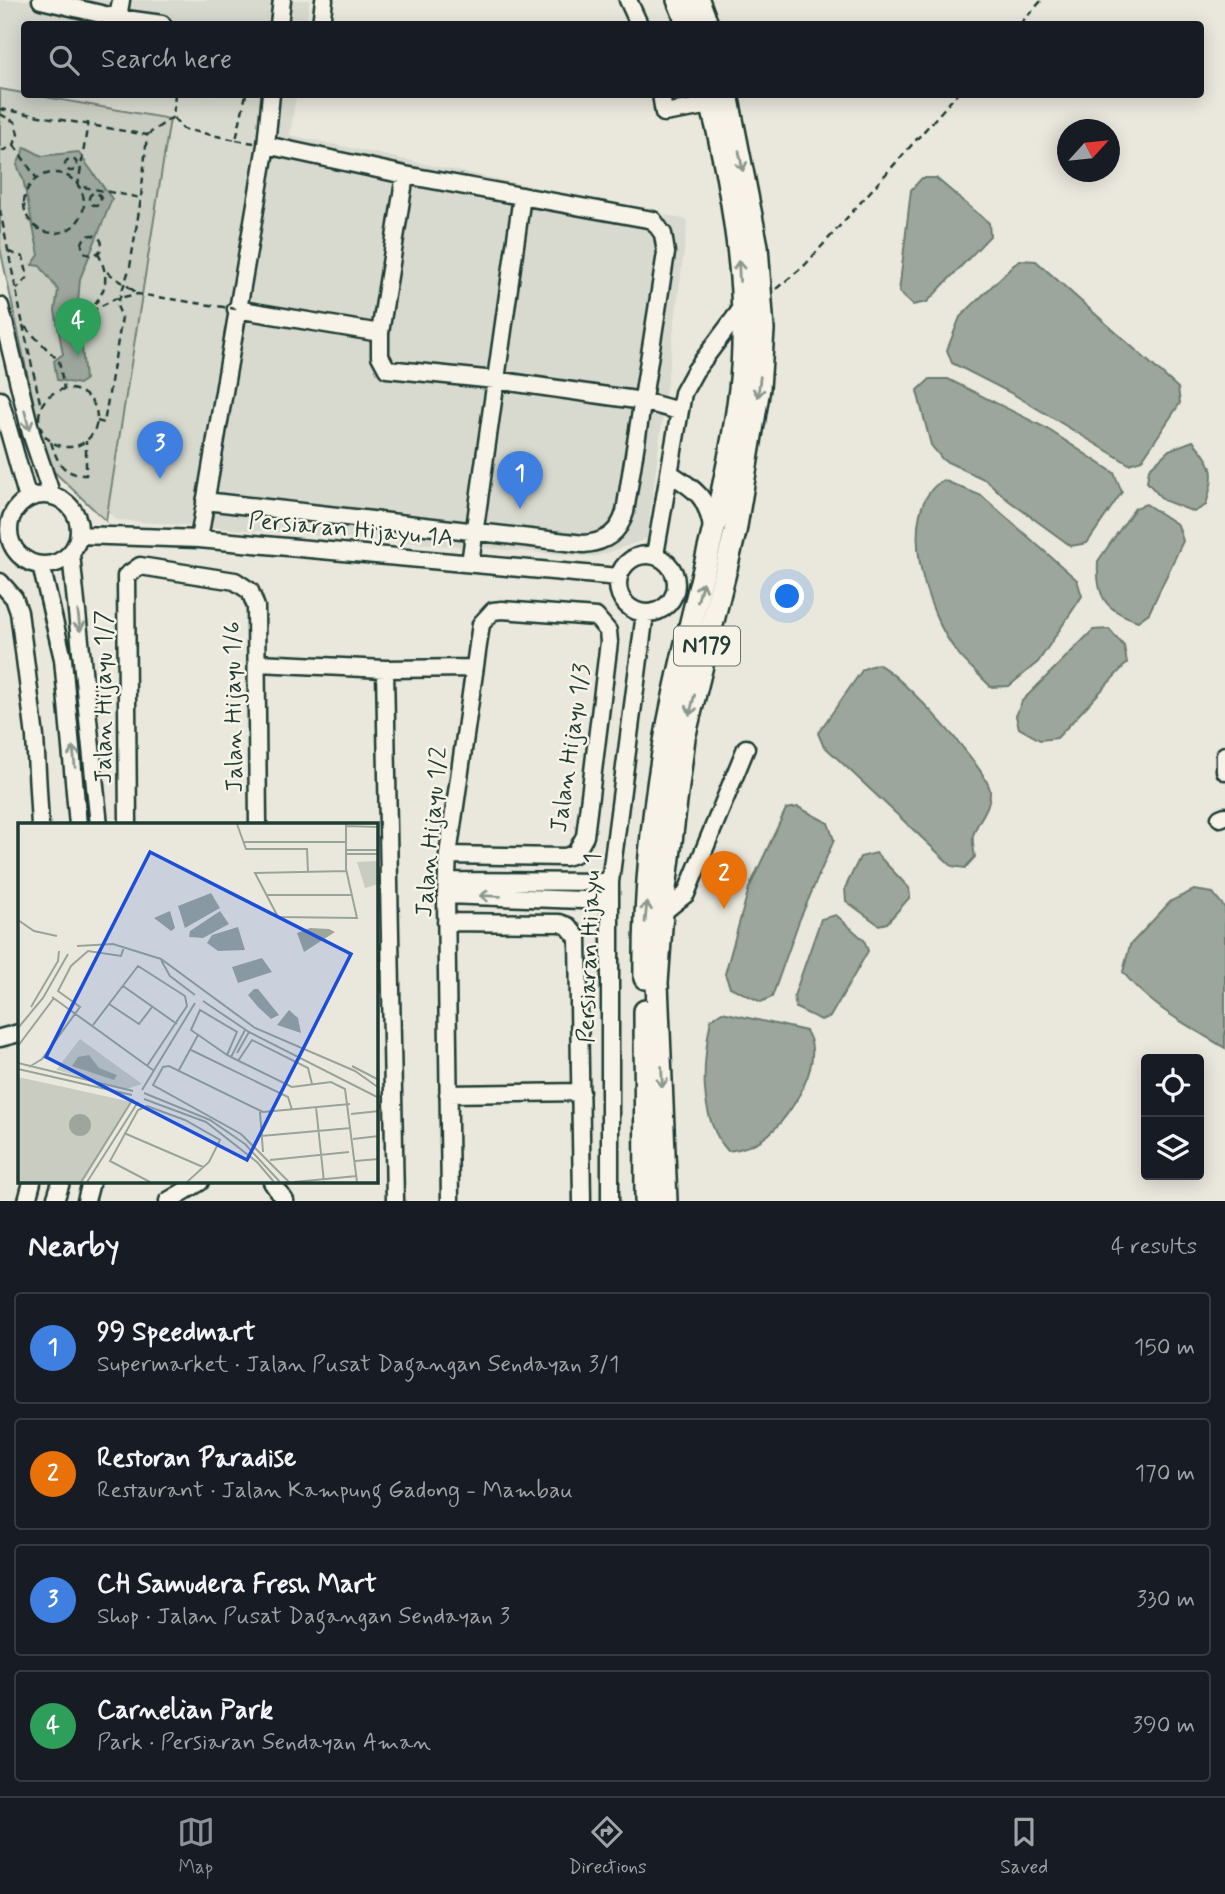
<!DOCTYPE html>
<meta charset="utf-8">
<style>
:root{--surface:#171b24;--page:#20242c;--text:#f1f3f6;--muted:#9ea1a6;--line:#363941;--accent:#8c9099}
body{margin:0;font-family:Mynerve,sans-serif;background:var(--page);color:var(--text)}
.controls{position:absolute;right:21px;bottom:21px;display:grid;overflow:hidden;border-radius:7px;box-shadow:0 4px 18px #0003}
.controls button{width:63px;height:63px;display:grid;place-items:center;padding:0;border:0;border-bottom:2px solid var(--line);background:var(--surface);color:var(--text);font:35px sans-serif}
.compass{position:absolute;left:1057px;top:119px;width:63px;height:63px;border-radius:50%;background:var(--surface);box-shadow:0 4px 18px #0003;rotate:63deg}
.you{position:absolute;left:788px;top:597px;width:24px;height:24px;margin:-18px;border:5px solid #fff;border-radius:50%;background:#1a73e8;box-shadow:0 0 0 10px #1a73e833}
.badge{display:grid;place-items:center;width:46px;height:46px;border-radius:50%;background:var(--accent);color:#fff;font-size:23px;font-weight:700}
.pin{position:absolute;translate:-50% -58px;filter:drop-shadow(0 2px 4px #0008)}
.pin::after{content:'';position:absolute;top:37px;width:24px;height:21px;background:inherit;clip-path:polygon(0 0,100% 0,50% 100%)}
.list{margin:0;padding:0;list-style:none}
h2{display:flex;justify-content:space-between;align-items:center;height:91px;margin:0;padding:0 28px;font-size:30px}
h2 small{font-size:23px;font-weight:400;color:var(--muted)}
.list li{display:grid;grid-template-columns:46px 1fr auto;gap:21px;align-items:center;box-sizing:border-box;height:112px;margin:0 14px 14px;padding:0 14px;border:2px solid var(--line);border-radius:7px}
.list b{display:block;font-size:26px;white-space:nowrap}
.list p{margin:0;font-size:23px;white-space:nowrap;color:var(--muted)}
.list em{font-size:23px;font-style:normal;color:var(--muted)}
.icon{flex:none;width:38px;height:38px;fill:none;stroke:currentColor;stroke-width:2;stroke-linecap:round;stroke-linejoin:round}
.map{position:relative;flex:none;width:1225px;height:1201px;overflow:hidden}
.search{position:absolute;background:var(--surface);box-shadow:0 4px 18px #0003;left:21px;right:21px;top:21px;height:77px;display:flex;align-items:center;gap:18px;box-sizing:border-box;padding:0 24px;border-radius:7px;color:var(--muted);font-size:26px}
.sheet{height:595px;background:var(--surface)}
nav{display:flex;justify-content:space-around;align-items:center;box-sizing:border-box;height:98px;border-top:2px solid var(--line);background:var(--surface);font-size:19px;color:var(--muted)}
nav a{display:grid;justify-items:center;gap:4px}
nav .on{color:var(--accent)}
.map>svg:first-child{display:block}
.built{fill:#d9dacf}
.green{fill:#c8ccc1;stroke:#74847a;stroke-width:2}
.water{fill:#9ca69c;stroke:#6a7c72;stroke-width:2}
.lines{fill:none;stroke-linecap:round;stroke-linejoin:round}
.minor-casing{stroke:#1f3d34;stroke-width:21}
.major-casing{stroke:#1f3d34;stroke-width:26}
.path{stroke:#1f3d34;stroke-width:2.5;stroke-dasharray:7 5;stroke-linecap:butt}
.minor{stroke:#f7f3e8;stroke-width:16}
.major{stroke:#f7f3e8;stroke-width:21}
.path-bridge{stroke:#1f3d34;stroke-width:2.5;stroke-dasharray:7 5;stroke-linecap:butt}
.oneway{stroke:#8b988e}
.labels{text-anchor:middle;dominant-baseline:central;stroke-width:5;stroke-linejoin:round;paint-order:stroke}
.shield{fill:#f7f3e8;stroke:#60746a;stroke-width:2}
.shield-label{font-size:23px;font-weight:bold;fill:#1f3d34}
.street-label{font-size:24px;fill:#1f3d34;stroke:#f7f3e8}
.inset-road{fill:none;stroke:#99a499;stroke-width:2}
.view{fill:#1d4ed8;fill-opacity:0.15;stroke:#1d4ed8;stroke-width:3.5}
.inset-edge{fill:none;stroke:#1f3d34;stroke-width:3.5}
</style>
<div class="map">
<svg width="1225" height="1201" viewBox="0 0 1225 1201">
<rect width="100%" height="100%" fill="#eae8dd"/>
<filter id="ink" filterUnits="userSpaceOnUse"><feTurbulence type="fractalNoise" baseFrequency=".0143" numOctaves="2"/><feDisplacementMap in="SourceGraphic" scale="14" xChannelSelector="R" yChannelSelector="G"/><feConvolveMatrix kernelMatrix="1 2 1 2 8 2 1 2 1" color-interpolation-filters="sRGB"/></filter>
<g filter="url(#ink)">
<path class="built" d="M0,0H310L306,24H24V94L296,95L290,135L688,220L647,539L595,557L116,520L60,466L0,216Z"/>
<path class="green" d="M0,89L170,119L106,521L47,465L0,248Z"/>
<path class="water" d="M25,147L42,156L78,152L112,199L80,279L78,302L85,380L79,384L57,380L54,361L63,354L55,311L58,290L40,266L32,265L39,255L23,179L17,165Z
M922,178H936L989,223L990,236L927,302L913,305L899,292L911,190Z
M1019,260L1036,261L1178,388L1180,403L1142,460L1129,464L1013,394L952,363L947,350L960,317Z
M930,379H948L1046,428L1114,473L1122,492L1087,543L1071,546L1008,500L986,480L943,460L931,445L917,391Z
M1193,441C1216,468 1215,472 1206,505L1194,512L1163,500L1147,482L1149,469L1169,450Z
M943,480L982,496L1077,580L1082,596L1038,662L1009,686L991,687C980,675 967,665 957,652C927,615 893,510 943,480Z
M1146,504L1178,525L1183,541L1149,613L1138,621C1104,610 1096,596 1098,561L1135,508Z
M1109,629L1124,646L1127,663L1057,738L1040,740L1019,728L1016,716L1022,701L1093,630Z
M877,664C899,672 989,770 990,791C991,809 977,820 973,836C972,842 974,851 975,857L965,868L952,866L823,745L818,733L863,669Z
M798,807L828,823L834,840L799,921L772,997L761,1002L730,987L725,974L749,888L786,809Z
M876,853L909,888L910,897L887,923L879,925L846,901L845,888L860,857Z
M1194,890L1213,893L1225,908V1048C1189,1026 1149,1006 1123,972L1130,945L1171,901Z
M836,915L864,940L868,951L830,1017L821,1020L796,1008L794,996L821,919Z
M722,1012L806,1031C826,1060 792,1115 768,1135C756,1145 744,1149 728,1151C697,1117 703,1061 711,1019Z"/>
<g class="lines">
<g class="minor-casing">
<path id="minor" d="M41,0L118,18L162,24
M628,0L639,24
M118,18L121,0
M279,24L282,0
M321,24L324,0
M661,94L664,113L712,105
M405,175L380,333V356L387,369L495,380L643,401L679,411
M0,306L31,433L52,496
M236,309L380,333
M0,400L28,499
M671,474C697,491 706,496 712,527
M9 530a35 35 0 1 1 70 0a35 35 0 1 1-70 0Z
M205,501L584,544C606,542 619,533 625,512L666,253L663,234L653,220L405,175L266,145
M79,535L199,539L618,577
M199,539L266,145L271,94
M71,554L99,825
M618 584a29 29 0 1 1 58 0a29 29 0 1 1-58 0Z
M655,555L683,393L695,371L742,308
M470,563L522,196
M41,565L63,659L78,825
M0,582L14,598L19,612L35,737L40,825
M258,663L385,669L473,668
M385,669L395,1201
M1225,755V771
M1220,818L1225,816
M128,825L126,576L140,566L235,581L250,591L256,607L258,825
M448,855L565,857L575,854L585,836L609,642L608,631L596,617L502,610L493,611L481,624L448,855L446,895L450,1201
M447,881L610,882
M446,895L609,901
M662,913L686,894L746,748
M446,922L560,923L568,926L578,938L582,1201
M0,1038L19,1033
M448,1094L581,1092
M272,1182L285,1201
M27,1201L32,1182
M55,1201L61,1182
M86,1201L91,1182
M168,1201L200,1182
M610,1201V882L645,613"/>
</g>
<g class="major-casing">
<path id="major" d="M678,0L688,24
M698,0L707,24
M645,978C644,901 652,812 666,736C687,619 726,507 740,389C751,296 732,184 709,94
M645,1011L646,1201
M666,1201L657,983L662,913L684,738L735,532L759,388L763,330L757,246L727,94"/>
</g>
<path class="path" d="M1020,24L1042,0
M175,94L173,117L183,129L236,140L246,94
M0,109L147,135L141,198L78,186L88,122
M0,114L15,122L18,134L14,145L0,152
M147,135L173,117
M236,140L254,143
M14,145L37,179
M65 165a6 6 0 1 1 12 0a6 6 0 1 1-12 0Z
M24 203a30 30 0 1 1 60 0a30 30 0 1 1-60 0Z
M89 199a6 6 0 1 1 12 0a6 6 0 1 1-12 0Z
M0,210L23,325L59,361L64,389
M82 245a10 10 0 1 1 20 0a10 10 0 1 1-20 0Z
M9,252L23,257L28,277L17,289
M107,272L117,279
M129,287L138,294
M776,289L805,265L957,94
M68 321a11 11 0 1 1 22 0a11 11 0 1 1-22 0Z
M23,325L41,407
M39 418a29 29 0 1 1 58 0a29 29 0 1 1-58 0Z
M97,421L104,423L122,317L117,306L130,267L141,198
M51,442C57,462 63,475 86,475V441"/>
<use href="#minor" class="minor"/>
<use href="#major" class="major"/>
<path class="path-bridge" d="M98,253C111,281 106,291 87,314L114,299L138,294L236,309
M117,279L129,287"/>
</g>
<defs><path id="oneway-shaft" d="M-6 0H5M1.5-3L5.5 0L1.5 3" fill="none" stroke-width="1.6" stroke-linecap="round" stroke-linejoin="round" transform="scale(1.75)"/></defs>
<g class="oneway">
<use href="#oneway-shaft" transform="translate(741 161) rotate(79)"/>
<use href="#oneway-shaft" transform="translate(739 271) rotate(-93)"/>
<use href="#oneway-shaft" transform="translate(759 387) rotate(97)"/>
<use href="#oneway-shaft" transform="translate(27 420) rotate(76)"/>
<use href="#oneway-shaft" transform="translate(700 592) rotate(-76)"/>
<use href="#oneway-shaft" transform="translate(79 621) rotate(83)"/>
<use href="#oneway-shaft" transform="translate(692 705) rotate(104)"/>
<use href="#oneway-shaft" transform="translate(74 757) rotate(-96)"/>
<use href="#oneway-shaft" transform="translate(490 896) rotate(-178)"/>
<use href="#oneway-shaft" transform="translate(646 912) rotate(-85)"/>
<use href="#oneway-shaft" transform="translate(662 1077) rotate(88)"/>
</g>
</g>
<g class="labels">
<rect class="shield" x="674" y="626.5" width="66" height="39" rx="5"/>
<g class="shield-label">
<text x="707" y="646">N179</text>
</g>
<g class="street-label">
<text transform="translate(351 530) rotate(5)">Persiaran Hijayu 1A</text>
<text transform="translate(104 697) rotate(-90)">Jalan Hijayu 1/7</text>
<text transform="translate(234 707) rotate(-91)">Jalan Hijayu 1/6</text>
<text transform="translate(571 748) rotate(-82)">Jalan Hijayu 1/3</text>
<text transform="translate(432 832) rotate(-85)">Jalan Hijayu 1/2</text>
<text transform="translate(590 948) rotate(-88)">Persiaran Hijayu 1</text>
</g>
</g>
<g transform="translate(18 823)">
<rect width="360" height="360" fill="#eae8dd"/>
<path d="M360,38V61L347,65L339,39ZM62,216L124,261L109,266L38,247ZM0,254L114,279L65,359H0Z" fill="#c8ccc1"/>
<path d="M193,70L202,85L167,105L160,83ZM152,88L157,105L153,108L136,95ZM202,88L211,101L185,115L171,114L172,108ZM220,104L227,127L200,128L189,120L194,112ZM292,105L311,106L317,109L286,129L279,110ZM244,135L254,149L220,160L214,144ZM236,166H240L261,192L253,196L240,184L230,172ZM271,187L280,195L283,210L259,202ZM71,232L81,245L99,252L96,257L54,243L60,234ZM51 302a11 11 0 1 1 22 0a11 11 0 1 1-22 0Z" fill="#9ca69c"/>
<path class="inset-road" d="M219,1L228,26H289L290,49M328,1V46L339,95L260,94L237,50L329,48M328,3L361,4M226,19H328M328,27H360M328,31H361M249,72H334M0,97L16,108L39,113M59,123L95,121L143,136L237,205L337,248L361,265M143,137L152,153L177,172M105,163L159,201M34,174L135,247M185,178L231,209L361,275M91,181L121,201L134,184M13,184L40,138L41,128M75,202L120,143L167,173L169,183L129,243M0,205L25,175L50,131M0,223L36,175M173,227L270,274L274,287M219,230L231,209M209,232L219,209L182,187L173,207L209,232L217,236L274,264L313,259L327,266L339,359M213,234L227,207M220,238L234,217L290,245L294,261M0,240L115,268M334,243L361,257M11,244L24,236L62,184L40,168L53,143L70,128L103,133L106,124M0,246L114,272M161,247L180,212M124,267L177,180M126,270L192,297L227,321L262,359M126,276L188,299L239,339L256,359M298,284L306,359M242,289L245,329M333,291L361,288M106,310L185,344M243,313L333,305M335,316L361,313M252,337L331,329M337,338L361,336M63,359L115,276M69,359L120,279M132,359L92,338L120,287L129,283L167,297L202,317L191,339L169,359M271,359L223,311L135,262L145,244L151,243L245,289L332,281M276,359L339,353"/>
<path class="view" d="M132,29L333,131L229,337L28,234Z"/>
<rect width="360" height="360" class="inset-edge"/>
</g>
</svg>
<div class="controls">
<button><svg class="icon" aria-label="locate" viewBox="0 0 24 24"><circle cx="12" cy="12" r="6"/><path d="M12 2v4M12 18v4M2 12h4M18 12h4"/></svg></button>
<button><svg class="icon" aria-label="layers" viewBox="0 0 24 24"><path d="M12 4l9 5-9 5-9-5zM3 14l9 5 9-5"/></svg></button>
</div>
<svg class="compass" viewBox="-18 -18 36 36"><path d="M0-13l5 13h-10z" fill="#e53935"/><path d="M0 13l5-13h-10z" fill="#9ea1a6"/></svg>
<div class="you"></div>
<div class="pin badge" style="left:520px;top:509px;background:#3f7fe0">1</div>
<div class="pin badge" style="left:724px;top:909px;background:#e8710a">2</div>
<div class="pin badge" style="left:160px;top:479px;background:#3f7fe0">3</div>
<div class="pin badge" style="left:78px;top:356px;background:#2e9e5b">4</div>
<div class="search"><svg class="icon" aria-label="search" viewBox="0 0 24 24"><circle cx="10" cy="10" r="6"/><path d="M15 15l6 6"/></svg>Search here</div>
</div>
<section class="sheet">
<h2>Nearby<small>4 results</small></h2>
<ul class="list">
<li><span class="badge" style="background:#3f7fe0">1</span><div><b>99 Speedmart</b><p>Supermarket · Jalan Pusat Dagangan Sendayan 3/1</p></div><em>150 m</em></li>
<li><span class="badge" style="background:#e8710a">2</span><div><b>Restoran Paradise</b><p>Restaurant · Jalan Kampung Gadong - Mambau</p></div><em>170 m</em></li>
<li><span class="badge" style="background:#3f7fe0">3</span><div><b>CH Samudera Fresh Mart</b><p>Shop · Jalan Pusat Dagangan Sendayan 3</p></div><em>330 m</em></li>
<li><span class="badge" style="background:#2e9e5b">4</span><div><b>Carnelian Park</b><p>Park · Persiaran Sendayan Aman</p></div><em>390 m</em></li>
</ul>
</section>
<nav>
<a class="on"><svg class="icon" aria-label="map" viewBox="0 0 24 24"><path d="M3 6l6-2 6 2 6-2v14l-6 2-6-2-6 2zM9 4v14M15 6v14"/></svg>Map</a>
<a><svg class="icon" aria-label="directions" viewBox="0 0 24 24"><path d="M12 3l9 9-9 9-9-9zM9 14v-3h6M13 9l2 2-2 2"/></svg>Directions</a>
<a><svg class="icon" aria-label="saved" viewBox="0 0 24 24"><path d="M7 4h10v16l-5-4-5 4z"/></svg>Saved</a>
</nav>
